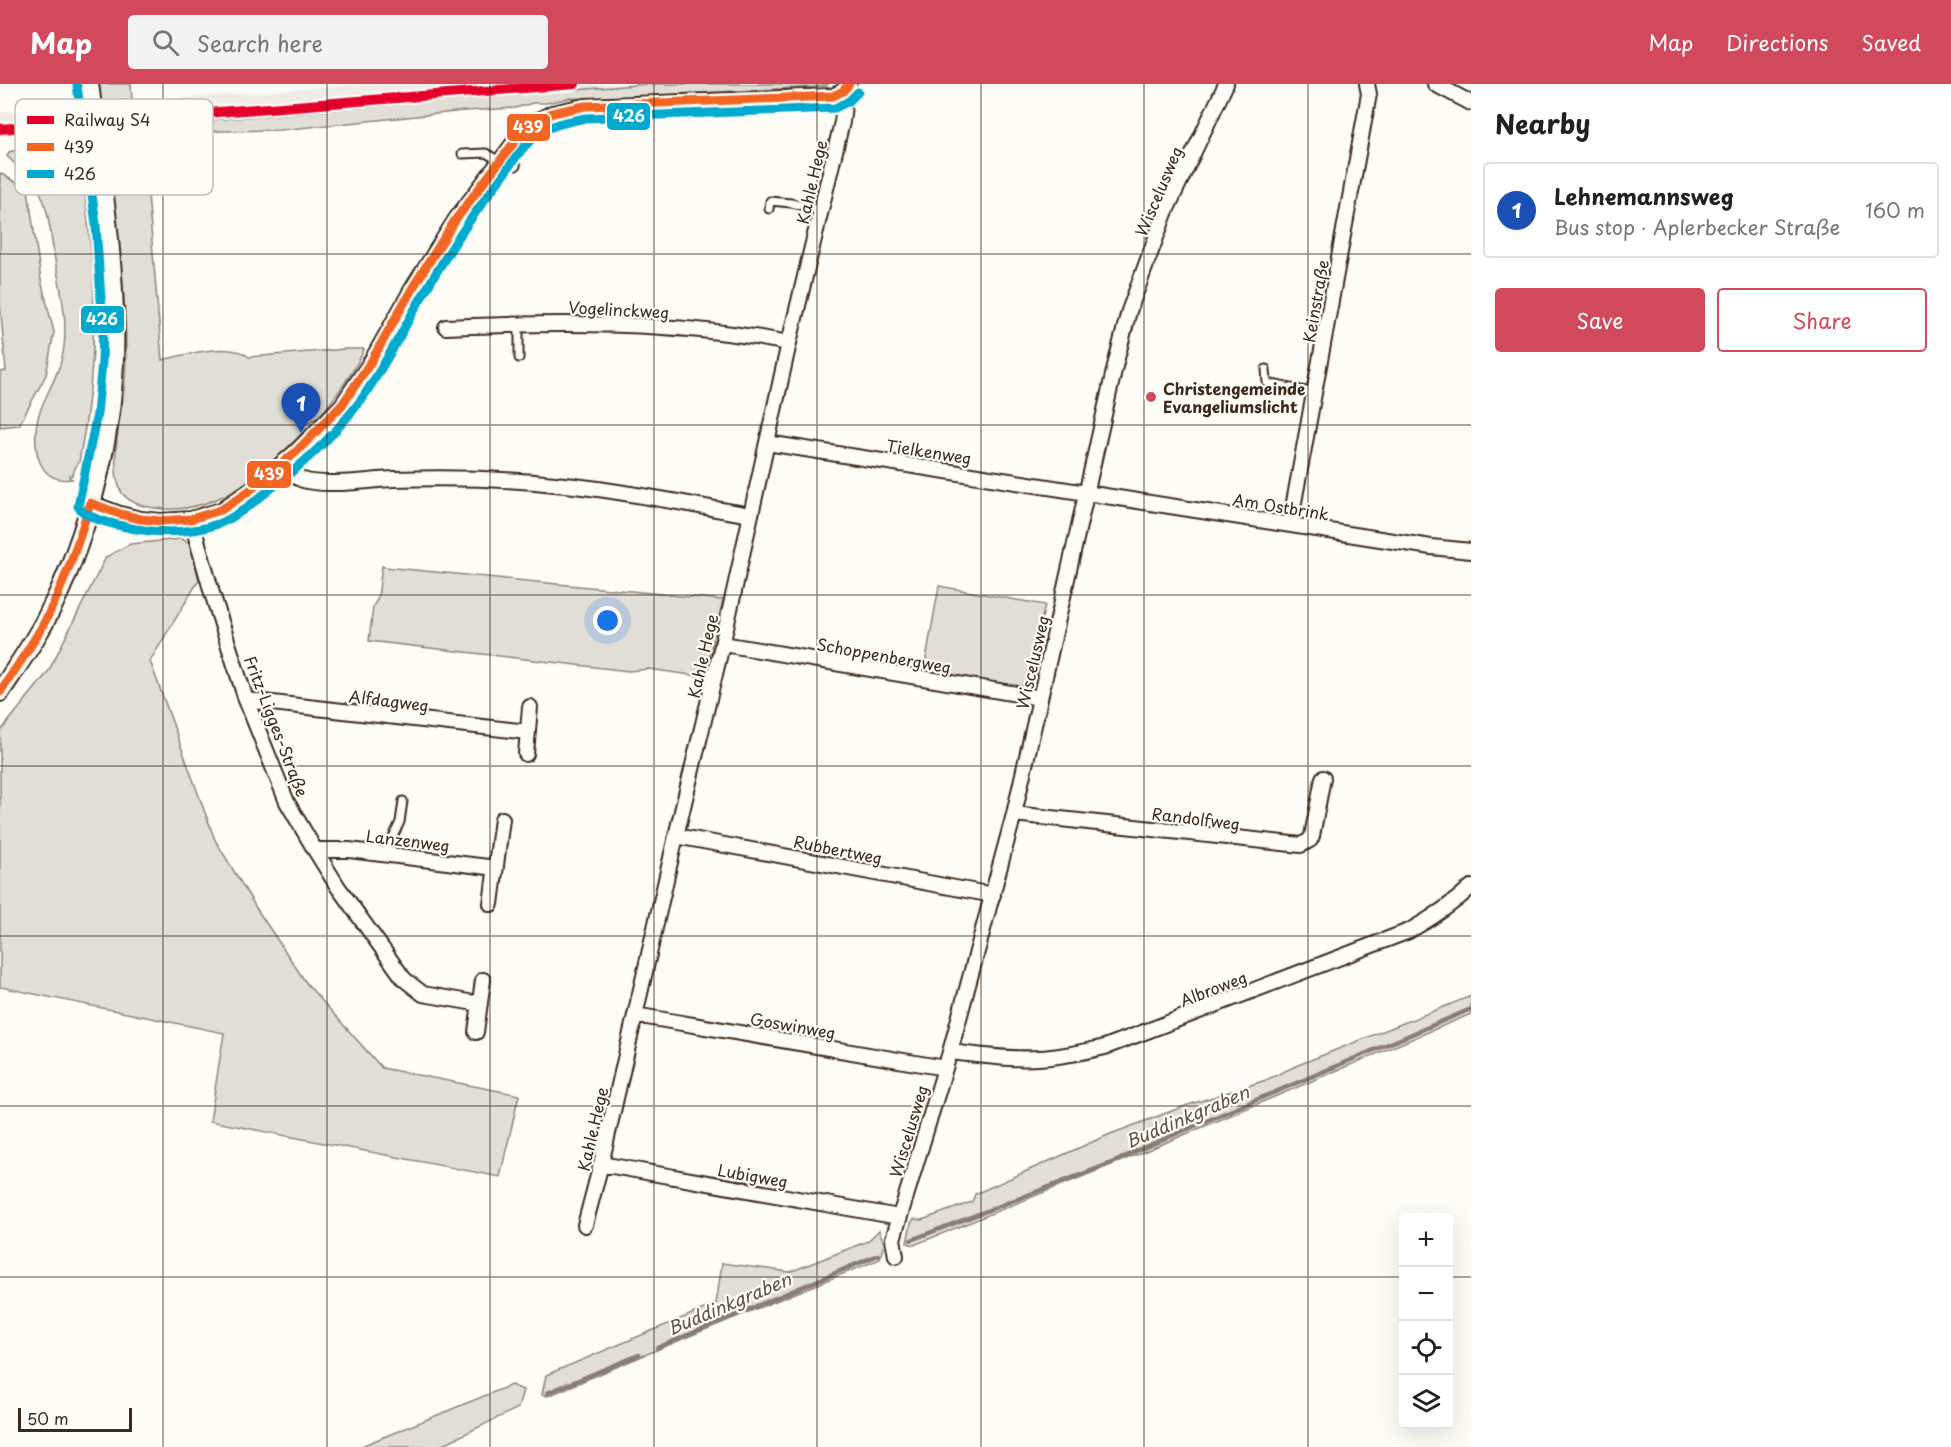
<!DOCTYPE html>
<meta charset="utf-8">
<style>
:root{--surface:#fff;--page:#f2f2f2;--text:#202124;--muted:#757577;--line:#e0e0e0;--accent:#d1495b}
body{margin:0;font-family:"Playpen Sans",sans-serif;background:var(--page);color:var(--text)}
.controls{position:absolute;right:18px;bottom:18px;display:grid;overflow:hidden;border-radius:6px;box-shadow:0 6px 24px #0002}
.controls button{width:54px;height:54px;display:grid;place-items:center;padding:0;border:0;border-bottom:2px solid var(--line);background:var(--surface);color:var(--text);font:30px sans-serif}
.scale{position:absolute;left:18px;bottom:15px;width:114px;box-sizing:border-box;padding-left:6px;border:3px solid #3b2a1e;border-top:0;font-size:16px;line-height:21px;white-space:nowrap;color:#3b2a1e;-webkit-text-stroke:4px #fdfcf7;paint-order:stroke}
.you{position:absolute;left:608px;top:537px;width:21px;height:21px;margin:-15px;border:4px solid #fff;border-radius:50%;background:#1a73e8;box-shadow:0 0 0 9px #1a73e833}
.badge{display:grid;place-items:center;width:39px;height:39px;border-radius:50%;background:var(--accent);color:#fff;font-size:20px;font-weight:700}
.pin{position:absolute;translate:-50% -50px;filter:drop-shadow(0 2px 3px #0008)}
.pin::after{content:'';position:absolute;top:32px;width:21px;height:18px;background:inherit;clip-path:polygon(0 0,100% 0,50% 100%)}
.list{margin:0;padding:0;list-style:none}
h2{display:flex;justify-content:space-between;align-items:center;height:78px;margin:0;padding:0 24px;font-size:26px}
h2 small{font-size:20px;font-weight:400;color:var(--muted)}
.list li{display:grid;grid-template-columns:39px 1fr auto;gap:18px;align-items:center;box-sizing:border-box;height:96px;margin:0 12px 12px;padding:0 12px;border:2px solid var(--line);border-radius:6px}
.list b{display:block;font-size:22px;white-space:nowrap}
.list p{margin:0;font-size:20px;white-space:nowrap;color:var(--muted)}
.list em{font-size:20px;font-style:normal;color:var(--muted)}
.actions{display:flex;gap:12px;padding:18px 24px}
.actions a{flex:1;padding:14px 0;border:2px solid var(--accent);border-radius:6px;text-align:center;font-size:21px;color:var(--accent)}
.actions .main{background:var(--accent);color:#fff}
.icon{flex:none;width:33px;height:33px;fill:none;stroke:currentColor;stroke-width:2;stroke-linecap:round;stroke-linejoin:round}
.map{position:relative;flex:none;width:1471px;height:1363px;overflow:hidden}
header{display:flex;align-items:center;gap:36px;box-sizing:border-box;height:84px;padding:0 30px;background:var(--accent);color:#fff}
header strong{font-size:28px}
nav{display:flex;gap:33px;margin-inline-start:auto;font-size:21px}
.search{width:420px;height:54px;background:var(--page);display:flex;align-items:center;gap:15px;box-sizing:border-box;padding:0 21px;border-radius:6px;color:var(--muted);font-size:22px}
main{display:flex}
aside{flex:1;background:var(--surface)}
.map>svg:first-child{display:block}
.built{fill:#efece7}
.green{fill:#e1ded7;stroke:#8e847a;stroke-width:1.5}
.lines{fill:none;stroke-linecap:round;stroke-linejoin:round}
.stream{stroke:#887d74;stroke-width:4.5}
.service-casing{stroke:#3b2a1e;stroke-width:11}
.minor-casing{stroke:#3b2a1e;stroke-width:18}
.secondary-casing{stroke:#3b2a1e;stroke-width:22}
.service{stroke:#fdfcf7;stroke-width:7}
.minor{stroke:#fdfcf7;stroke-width:14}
.secondary{stroke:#fdfcf7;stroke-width:18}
.bus-1-casing{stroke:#fdfcf7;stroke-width:14}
.bus-2-casing{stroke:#fdfcf7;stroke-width:14}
.bus-1{stroke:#f26522;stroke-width:9}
.bus-2{stroke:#00a9ce;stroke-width:9}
.rail-1-casing{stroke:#fdfcf7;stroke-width:15}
.rail-1{stroke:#e4002b;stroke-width:10}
.grid{fill:none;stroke:#3b2a1e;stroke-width:1.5;stroke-opacity:0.55}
.poi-dot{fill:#d1495b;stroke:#fdfcf7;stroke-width:2}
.labels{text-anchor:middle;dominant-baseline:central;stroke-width:4.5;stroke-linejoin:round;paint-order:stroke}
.street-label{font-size:16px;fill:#3b2a1e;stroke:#fdfcf7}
.poi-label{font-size:16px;font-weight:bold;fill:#3b2a1e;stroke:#fdfcf7;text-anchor:start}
.water-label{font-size:18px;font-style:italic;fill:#615349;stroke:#fdfcf7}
.key{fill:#fdfcf7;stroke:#c3bdb6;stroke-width:1.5}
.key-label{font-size:16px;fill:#3b2a1e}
.line-badge{stroke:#fdfcf7;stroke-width:2}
.badge-label{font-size:16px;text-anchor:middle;font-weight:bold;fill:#fff}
</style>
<header>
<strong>Map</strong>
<div class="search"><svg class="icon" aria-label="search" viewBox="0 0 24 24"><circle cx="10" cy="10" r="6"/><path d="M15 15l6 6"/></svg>Search here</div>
<nav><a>Map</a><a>Directions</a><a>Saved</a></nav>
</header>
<main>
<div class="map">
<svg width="1471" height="1363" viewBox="0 0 1471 1363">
<rect width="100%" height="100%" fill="#fdfcf7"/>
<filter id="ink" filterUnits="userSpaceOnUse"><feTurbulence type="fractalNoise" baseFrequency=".0167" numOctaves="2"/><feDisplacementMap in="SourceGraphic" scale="12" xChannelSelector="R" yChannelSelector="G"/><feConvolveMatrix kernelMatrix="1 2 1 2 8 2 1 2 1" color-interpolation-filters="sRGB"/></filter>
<g filter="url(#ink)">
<path class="built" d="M368,0H648L235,34L185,37L158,42L147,41L0,53V28Z"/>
<path class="green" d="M76,0H81L83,12C90,75 101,138 103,202C105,249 102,297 94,343C92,358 93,379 81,390C96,327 102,259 99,195C95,130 85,65 76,0Z
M97,0H131L132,18L129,19L128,17L100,19Z
M648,0H828L826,2L813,3L586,15L571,14L546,19H533L515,24L465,27L280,46L170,48L131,43L158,42V40L235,34Z
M132,49L143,51L162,276C184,271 231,257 249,273L346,265H364C359,280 327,327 315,335C309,338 307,338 300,344L302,349C263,388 216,433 154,424C142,422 130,419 122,409C107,385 123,325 125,296C130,215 114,133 104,52Z
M78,54C83,100 90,145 93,191C96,253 91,318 79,378L75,384L73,391H70V394L72,395C41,400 34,371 36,346C38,320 56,299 62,274C70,239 60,204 54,170C50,148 49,124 38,104C30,90 17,83 7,72L9,68L54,56Z
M0,89L28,106L41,196L54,248L46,291L19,341L0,343V288L6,287L0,219Z
M181,455L190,459L199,496L150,577L215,756L258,827L307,900L382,984L519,1011L500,1093L210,1037L224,949L0,903V648L48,588L106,473L130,460Z
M382,482L384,483L723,516L704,593L649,585L629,587L369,557L373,523L378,513Z
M939,502L1045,521L1027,599L1021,603L924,586Z
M1471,912V930L1141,1069L914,1161L907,1159L911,1139L914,1135L922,1136L972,1118L975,1110L1108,1051L1185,1022L1266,996L1298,981Z
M879,1146L884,1159L880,1175L687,1253L548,1312L542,1311L546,1291L716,1220L722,1179L790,1188L868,1157Z
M511,1301L523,1306L518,1324L438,1363H359Z"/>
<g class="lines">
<path class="stream" d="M911,1156L1119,1076L1138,1066L1471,925
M657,1264L878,1171
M547,1309L639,1271"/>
<g class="service-casing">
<path id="service" d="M462,70L486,69L499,77
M503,72L516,82
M769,125L770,117L791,119L821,126
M519,240V274
M1266,285L1267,299L1315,309
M385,770L400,738L403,717"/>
</g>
<g class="minor-casing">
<path id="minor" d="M1435,0L1471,19
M446,243C560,238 676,237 789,259
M767,359L1431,463L1471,467
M281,381C287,387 294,393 303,396C326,403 369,396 394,395C454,393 516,395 575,402C634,409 692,421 751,431
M90,419L120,430L141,435L160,437L191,435L221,426L249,407L296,368L342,321L372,276L412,205L456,135L519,52L536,37L552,29L585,22L833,12L843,7L849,0
M191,435L212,509L246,616L287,718L315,766L338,803L404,895L423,910L480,920
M1290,440L1369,10L1367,0
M723,560L1040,614
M246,616L528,648
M526,670L530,623
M1014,730L1301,761L1310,756L1312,752L1323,694
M676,752L993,811
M315,766H349L496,784
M491,820L502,735
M635,931L945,984
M476,948L483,896
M950,968C979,971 1009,976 1039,974C1062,973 1083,968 1105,963L1409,847C1432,834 1452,821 1471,803
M601,1080L899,1133
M585,1141L601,1080L676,752L723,557L789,259L842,38L844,21L838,10
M896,1172L893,1155L950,968L1014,730L1115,282L1129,227L1165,129L1226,0"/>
</g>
<g class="secondary-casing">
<path id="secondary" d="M0,608C16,584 33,560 46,535C86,459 111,362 114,276C117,184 101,91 89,0"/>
</g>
<use href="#service" class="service"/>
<use href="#minor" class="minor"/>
<use href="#secondary" class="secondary"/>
<g class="bus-1-casing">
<path id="bus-1" d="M90,419L120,430L141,435L160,437L191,435L221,426L249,407L296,368L342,321L372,276L412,205L456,135L519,52L536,37L552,29L585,22L833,12L843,7L849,0
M0,608C15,586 30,564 43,541C63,503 78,461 90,419"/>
</g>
<g class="bus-2-casing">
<path id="bus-2" d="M77,2L96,140L103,245L102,278L97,330L78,422C84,435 121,442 136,445C164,450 203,449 229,435C245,426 259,414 273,403C307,377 338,348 363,313C385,281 403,245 423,211C446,171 472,131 501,94C513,78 525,57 543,47C556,39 572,37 586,34L835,24L849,17L858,8"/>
</g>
<use href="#bus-1" class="bus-1"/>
<use href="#bus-2" class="bus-2"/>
<g class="rail-1-casing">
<path id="rail-1" d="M0,45L575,0"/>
</g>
<use href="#rail-1" class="rail-1"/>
</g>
</g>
<path class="grid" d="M163,0V1363M327,0V1363M490,0V1363M654,0V1363M817,0V1363M981,0V1363M1144,0V1363M1308,0V1363M0,170H1471M0,341H1471M0,511H1471M0,682H1471M0,852H1471M0,1022H1471M0,1193H1404M1448,1193H1471"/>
<circle class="poi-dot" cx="1151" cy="313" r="6"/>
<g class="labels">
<g class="street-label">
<text transform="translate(811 98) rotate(-77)">Kahle Hege</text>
<text transform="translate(1158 107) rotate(-67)">Wiscelusweg</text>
<text transform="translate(1315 217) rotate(-80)">Keinstraße</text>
<text transform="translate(619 225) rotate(3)">Vogelinckweg</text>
<text transform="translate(929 367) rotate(9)">Tielkenweg</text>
<text transform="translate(1281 422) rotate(9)">Am Ostbrink</text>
<text transform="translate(884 571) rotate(10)">Schoppenbergweg</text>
<text transform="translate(702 572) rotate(-77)">Kahle Hege</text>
<text transform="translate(1032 578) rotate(-77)">Wiscelusweg</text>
<text transform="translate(389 616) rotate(7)">Alfdagweg</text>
<text transform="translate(277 642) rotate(69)">Fritz-Ligges-Straße</text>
<text transform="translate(1196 734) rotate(7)">Randolfweg</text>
<text transform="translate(408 756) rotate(7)">Lanzenweg</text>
<text transform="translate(838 765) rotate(11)">Rubbertweg</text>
<text transform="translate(1213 904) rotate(-21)">Albroweg</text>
<text transform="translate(793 941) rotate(10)">Goswinweg</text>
<text transform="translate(592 1045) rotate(-77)">Kahle Hege</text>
<text transform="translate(908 1047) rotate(-73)">Wiscelusweg</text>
<text transform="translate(753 1091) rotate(10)">Lubigweg</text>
</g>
<g class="poi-label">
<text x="1163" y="304">Christengemeinde<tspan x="1163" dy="18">Evangeliumslicht</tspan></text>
</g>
<g class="water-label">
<text transform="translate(1187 1032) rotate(-23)">Buddinkgraben</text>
<text transform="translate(729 1219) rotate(-23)">Buddinkgraben</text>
</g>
</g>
<rect x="15" y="15" width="198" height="96" rx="9" class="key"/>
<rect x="27" y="32" width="27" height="8" fill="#e4002b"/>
<rect x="27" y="59" width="27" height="8" fill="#f26522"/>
<rect x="27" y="86" width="27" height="8" fill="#00a9ce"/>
<g class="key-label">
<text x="64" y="42">Railway S4</text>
<text x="64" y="69">439</text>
<text x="64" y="96">426</text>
</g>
<g class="line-badge">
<rect x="606" y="18" width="45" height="29" rx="6" fill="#00a9ce"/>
<rect x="506" y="29" width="45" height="29" rx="6" fill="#f26522"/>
<rect x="80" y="221" width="45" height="29" rx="6" fill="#00a9ce"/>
<rect x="246" y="376" width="46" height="29" rx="6" fill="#f26522"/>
</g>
<g class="badge-label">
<text x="629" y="38">426</text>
<text x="528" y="49">439</text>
<text x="102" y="241">426</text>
<text x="269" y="396">439</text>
</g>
</svg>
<div class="controls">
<button>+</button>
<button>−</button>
<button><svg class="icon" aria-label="locate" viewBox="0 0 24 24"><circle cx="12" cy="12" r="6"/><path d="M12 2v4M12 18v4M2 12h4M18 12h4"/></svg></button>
<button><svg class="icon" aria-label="layers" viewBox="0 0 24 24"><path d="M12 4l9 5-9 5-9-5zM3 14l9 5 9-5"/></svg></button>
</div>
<div class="scale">50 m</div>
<div class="you"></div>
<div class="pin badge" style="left:301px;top:349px;background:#1a4fb4">1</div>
</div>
<aside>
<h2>Nearby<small></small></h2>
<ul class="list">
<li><span class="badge" style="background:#1a4fb4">1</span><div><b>Lehnemannsweg</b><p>Bus stop · Aplerbecker Straße</p></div><em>160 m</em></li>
</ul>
<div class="actions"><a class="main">Save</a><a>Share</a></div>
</aside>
</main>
